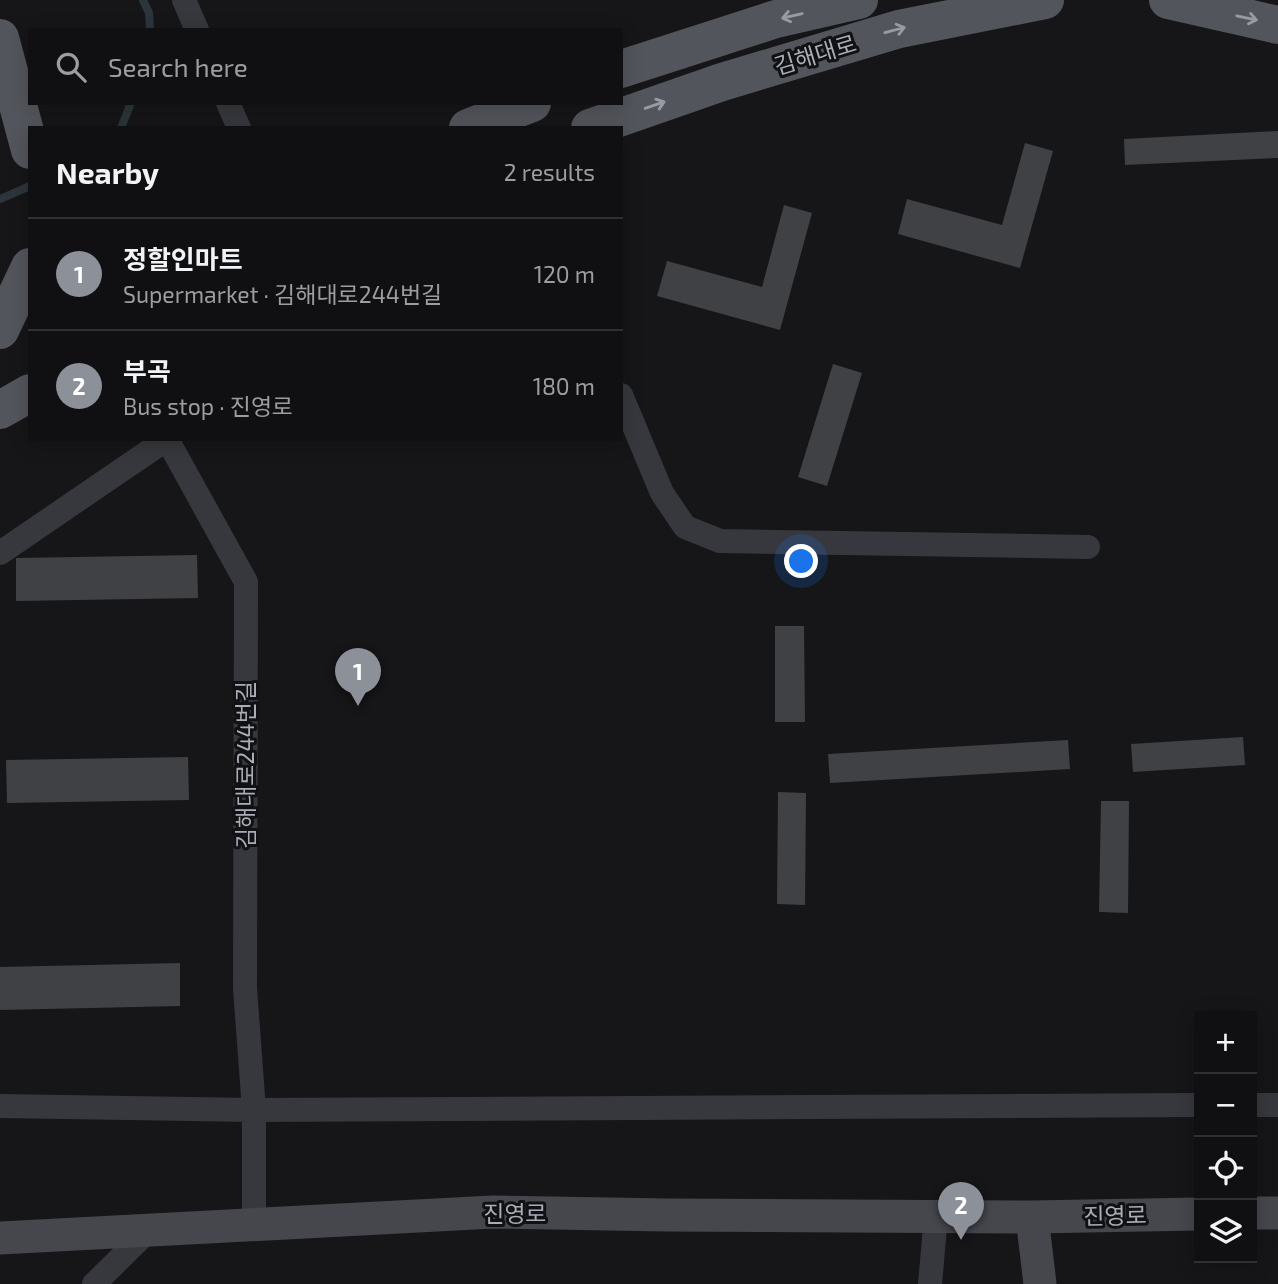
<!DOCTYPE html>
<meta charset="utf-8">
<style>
:root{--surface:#101012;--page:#1e1e20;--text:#f1f3f6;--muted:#9c9d9f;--line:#303032;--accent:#8c9099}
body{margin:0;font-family:"Exo 2","Noto Sans KR",sans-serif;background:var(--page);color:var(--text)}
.controls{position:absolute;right:21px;bottom:21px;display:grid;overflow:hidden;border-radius:0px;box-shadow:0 4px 18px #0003}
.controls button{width:63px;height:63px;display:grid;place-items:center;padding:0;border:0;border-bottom:2px solid var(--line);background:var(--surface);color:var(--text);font:35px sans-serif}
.you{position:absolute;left:802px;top:562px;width:24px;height:24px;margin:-18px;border:5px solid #fff;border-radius:50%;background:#1a73e8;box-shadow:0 0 0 10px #1a73e833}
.badge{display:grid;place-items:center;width:46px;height:46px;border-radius:50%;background:var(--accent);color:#fff;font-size:23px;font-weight:700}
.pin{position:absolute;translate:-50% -58px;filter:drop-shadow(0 2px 4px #0008)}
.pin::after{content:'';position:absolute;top:37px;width:24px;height:21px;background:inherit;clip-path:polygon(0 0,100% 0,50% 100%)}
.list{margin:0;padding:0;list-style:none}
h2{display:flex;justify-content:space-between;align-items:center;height:91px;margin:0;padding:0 28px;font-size:30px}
h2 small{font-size:23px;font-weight:400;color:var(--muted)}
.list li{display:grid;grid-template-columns:46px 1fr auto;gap:21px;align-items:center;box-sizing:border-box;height:112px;padding:0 28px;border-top:2px solid var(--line)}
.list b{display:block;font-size:26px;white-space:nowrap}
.list p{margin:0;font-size:23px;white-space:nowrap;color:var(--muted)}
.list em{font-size:23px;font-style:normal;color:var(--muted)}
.icon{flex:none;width:38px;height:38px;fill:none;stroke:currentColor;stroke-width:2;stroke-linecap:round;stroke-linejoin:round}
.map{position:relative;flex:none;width:1278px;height:1284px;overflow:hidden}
.search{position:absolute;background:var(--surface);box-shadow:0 4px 18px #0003;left:28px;top:28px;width:595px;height:77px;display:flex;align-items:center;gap:18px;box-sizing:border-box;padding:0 24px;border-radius:0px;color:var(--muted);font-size:26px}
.panel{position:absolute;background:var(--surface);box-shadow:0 4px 18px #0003;left:28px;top:126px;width:595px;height:315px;border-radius:0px}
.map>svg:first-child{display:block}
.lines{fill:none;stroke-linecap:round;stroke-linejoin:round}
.stream{stroke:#2c353c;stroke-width:8}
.building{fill:#404145}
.street{stroke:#37383d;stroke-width:24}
.secondary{stroke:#45474d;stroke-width:33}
.primary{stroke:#53555c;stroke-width:38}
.oneway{stroke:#979ba6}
.labels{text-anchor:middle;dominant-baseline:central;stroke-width:6;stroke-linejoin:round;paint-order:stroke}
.street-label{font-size:23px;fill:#a8adb8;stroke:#111113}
</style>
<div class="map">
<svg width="1278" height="1284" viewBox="0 0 1278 1284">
<rect width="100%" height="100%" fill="#161618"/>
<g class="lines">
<path class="stream" d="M143,0L149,13L150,30
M121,128L131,103
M0,199L30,186"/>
</g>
<path class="building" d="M1278,131V158L1125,165L1124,139Z
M1025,143L1053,151L1020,268L898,234L907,199L1002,225Z
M784,205L812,213L780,330L657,296L667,261L762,287Z
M833,364L862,373L827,486L798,477Z
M197,555L198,598L16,601V558Z
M775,626H804L805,722H775Z
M1243,737L1245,765L1133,772L1131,744Z
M1068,740L1070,769L830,783L828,754Z
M188,757L189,800L7,803L6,760Z
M778,792L806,793L805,905L777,904Z
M1101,801H1129L1128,913L1099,912Z
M180,963V1006L0,1010V967Z"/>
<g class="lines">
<path class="street" d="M184,0L197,30
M228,103L239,128
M621,395L662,493L685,527L720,541L1088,547
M0,553L167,439L246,582L245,988L254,1110V1224
M1252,1105H1278
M0,1106L254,1110L1199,1105
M94,1284L149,1230
M930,1284L936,1216"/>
<path class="secondary" d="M1252,1213H1278
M1032,1217L1199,1214
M0,1238L493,1212L667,1215L1032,1217L1040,1284"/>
<path class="primary" d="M1168,0L1278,25
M0,38L30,150
M621,69L776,19L859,0
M468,128L532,103
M590,128L722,82L899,29L1045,0
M0,330L30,267
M0,410L30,393"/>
</g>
<defs><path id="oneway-shaft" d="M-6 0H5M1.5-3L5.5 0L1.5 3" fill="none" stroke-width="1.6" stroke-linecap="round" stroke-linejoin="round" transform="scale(1.75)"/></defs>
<g class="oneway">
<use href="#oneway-shaft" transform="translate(792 16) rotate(167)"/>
<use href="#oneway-shaft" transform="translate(1247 18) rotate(12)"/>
<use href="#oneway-shaft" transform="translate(895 30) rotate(-15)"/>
<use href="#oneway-shaft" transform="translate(655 105) rotate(-19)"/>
</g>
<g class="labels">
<g class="street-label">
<text transform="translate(815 54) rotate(-17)">김해대로</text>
<text transform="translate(245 765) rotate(-90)">김해대로244번길</text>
<text x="515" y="1213">진영로</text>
<text transform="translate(1115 1215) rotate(-1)">진영로</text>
</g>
</g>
</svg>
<div class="controls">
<button>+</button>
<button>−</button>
<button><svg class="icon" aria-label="locate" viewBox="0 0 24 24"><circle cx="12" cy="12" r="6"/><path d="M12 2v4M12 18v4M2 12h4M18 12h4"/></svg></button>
<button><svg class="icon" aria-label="layers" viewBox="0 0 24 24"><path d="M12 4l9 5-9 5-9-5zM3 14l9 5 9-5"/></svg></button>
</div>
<div class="you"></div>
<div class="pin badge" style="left:358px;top:706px">1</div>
<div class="pin badge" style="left:961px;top:1240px">2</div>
<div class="search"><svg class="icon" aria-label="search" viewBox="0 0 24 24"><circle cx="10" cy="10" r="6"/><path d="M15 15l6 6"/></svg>Search here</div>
<section class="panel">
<h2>Nearby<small>2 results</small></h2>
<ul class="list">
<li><span class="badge">1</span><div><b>정할인마트</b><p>Supermarket · 김해대로244번길</p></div><em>120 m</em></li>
<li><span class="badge">2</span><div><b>부곡</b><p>Bus stop · 진영로</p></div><em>180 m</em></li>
</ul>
</section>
</div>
